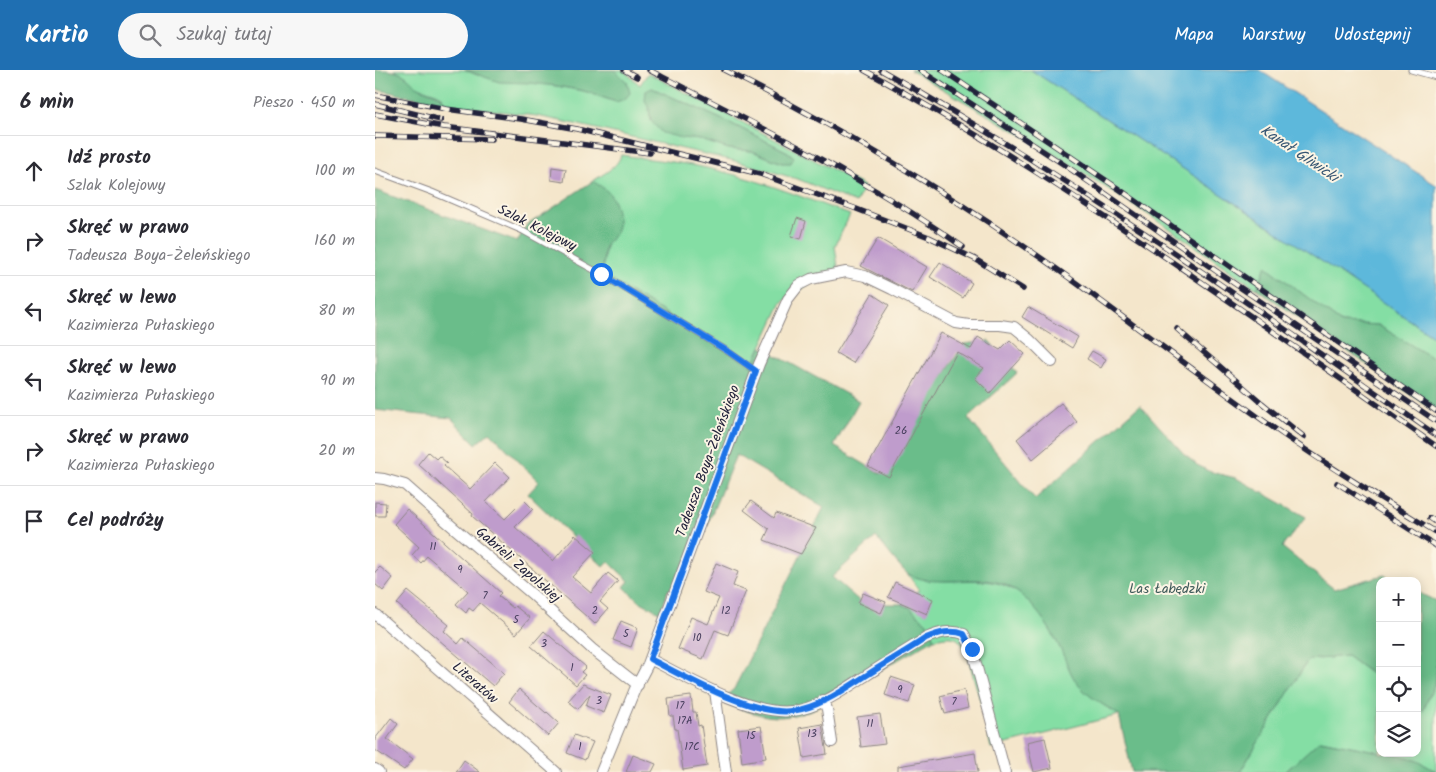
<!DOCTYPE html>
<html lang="pl">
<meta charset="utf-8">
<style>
:root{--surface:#fff;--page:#f7f7f7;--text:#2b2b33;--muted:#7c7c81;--line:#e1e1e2;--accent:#1f6fb2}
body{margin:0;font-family:Kalam,sans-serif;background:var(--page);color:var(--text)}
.controls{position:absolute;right:15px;bottom:15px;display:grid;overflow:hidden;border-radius:10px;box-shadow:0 2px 12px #0003}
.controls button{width:45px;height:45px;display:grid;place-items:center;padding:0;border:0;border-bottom:1px solid var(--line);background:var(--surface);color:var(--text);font:25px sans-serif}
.stop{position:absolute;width:15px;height:15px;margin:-11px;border:4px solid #1a73e8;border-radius:50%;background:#fff}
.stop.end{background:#1a73e8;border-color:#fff;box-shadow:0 1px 5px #0008}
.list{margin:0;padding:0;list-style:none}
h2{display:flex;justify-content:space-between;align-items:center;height:65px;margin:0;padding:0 20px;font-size:21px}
h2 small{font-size:16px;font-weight:400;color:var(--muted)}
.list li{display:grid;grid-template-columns:32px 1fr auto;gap:15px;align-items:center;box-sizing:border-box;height:70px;padding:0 20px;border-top:1px solid var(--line)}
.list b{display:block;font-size:19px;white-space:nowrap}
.list p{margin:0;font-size:16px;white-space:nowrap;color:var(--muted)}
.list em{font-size:16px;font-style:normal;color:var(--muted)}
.icon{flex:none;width:28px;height:28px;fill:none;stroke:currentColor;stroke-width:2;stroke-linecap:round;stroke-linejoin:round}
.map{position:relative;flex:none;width:1061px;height:702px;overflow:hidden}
header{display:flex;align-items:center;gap:30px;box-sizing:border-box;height:70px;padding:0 25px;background:var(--accent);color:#fff}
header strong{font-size:24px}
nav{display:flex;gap:28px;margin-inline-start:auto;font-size:18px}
.search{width:350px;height:45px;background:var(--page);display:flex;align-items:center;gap:12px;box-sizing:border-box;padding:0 18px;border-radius:28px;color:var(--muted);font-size:19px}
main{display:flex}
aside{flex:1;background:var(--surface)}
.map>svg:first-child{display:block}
.green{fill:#84dea4;stroke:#538070;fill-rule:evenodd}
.forest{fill:#6bbd8a;stroke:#467062}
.water{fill:#5db8db;stroke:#406d8b}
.building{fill:#bf9ccc}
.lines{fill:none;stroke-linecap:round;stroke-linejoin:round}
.service-casing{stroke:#8b8483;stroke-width:7}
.minor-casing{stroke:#8b8483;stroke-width:12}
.service{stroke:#fff;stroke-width:5}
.minor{stroke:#fff;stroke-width:10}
.rail-casing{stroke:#22223b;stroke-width:5.5}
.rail{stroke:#fcf5e5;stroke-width:4;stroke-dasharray:11;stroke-linecap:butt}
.route{stroke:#1a73e8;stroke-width:6}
.labels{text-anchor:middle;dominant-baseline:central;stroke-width:4;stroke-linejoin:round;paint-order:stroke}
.number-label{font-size:11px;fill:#49405f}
.street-label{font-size:14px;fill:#22223b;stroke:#fcf5e5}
.park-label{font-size:14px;fill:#3f5a5a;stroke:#fcf5e5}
.water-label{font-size:15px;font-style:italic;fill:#375673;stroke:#fcf5e5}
</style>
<header>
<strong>Kartio</strong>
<div class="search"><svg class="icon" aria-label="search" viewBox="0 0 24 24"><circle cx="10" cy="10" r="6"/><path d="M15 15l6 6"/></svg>Szukaj tutaj</div>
<nav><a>Mapa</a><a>Warstwy</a><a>Udostępnij</a></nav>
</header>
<main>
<aside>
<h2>6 min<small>Pieszo · 450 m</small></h2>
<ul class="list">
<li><svg class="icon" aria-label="ahead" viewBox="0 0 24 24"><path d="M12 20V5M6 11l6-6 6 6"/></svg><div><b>Idź prosto</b><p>Szlak Kolejowy</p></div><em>100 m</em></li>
<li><svg class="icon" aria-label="right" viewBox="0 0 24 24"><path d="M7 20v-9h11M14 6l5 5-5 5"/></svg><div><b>Skręć w prawo</b><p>Tadeusza Boya-Żeleńskiego</p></div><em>160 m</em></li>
<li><svg class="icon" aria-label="left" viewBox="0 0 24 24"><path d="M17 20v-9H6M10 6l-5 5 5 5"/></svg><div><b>Skręć w lewo</b><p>Kazimierza Pułaskiego</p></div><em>80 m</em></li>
<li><svg class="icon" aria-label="left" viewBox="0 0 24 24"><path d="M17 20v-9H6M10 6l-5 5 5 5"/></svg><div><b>Skręć w lewo</b><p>Kazimierza Pułaskiego</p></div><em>90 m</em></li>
<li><svg class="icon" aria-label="right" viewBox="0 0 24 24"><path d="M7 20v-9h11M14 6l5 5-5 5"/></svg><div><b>Skręć w prawo</b><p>Kazimierza Pułaskiego</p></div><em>20 m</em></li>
<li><svg class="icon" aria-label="arrive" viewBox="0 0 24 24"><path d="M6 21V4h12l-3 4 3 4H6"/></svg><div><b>Cel podróży</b></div></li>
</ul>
</aside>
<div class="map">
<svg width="1061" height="702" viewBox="0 0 1061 702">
<rect width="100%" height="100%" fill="#fcf5e5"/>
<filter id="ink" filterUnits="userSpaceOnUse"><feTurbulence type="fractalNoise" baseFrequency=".02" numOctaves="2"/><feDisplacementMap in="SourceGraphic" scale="10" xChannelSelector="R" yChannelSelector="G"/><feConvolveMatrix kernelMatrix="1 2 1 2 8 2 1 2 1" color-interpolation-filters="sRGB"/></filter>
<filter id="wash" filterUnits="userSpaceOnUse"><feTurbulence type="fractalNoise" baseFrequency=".0096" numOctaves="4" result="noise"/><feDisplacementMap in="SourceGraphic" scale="20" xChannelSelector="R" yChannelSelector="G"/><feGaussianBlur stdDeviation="1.12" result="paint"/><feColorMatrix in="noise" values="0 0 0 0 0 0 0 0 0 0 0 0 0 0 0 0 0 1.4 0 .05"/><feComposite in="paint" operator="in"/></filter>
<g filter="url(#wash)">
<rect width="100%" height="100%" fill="#f4e6cb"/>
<path class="green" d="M19,0H90L102,5L182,16L209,21L241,32L252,12L239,0H248L265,15L273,3L489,116L481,133L425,110L392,100L360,91L196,53L162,46L69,34L67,26L61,23L43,17L37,13L33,8ZM277,18L355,53L413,82L419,87L407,93L377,81L354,79L326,70L307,68L276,51L274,39Z
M535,0H656L827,111L1061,268V284L1056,288L1003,255L966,253L891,196L882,219L791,156L666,76Z
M246,85C271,89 297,91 322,96C375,106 425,126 475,145L460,176L464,204L443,208L407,232L377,296L226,204C230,194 228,184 232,174C234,170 237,167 240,164L218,111C228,104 243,97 246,85Z
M532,503C540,506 549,509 558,510C584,513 609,506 633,517C657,528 674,555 685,578C691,589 694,601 702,612C710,625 731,636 744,645L616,678L608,641L592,584C584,565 579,565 559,569L552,553L526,534L544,520Z
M972,586L1005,610V682L946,670L910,702H865L933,590Z
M1061,610V701L1036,688L1012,683H1042V637L1048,641Z"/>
<path class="forest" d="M0,0C12,0 24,0 33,8C37,11 38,14 42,16C50,21 59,22 67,27L69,34L0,19Z
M90,0H239L252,12L255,23L250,29L241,32L209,21L182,16L155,13L124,12Z
M277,18L355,53L413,82L419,87L416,93H407L377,81L354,79L326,70L307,68L287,63L276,51L274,39L270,30L271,21Z
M218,111C223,115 230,118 234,123C241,133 247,153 240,164C238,167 234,170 232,173C227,182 230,194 226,204L377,296L386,277L484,331L459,376L506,404L589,274L614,271L642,303L593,348L660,429L765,335L810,385L822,395L836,402L861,408L931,447L907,477L959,519L1009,505L1021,511H1005V610L972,586L933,590L865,702H757L744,645C731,636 711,626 702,613C694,602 691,590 685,578C674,556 659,533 638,519C606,499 566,521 533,504C527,500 507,474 501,467L457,507L488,534H526L534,537L552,553L559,569L433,642C426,643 420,645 414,646C390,650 367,639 345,631L359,619L449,437L361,385L304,523L293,520L286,543L264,531L249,517L254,511L234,492L229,497L153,424L164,412L115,362L101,374L76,348L0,340V120L142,172L151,156Z
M891,196L966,253L1003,255L1061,290V342L882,219Z
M1042,522L1061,531V610L1048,641L1042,637Z
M945,670L1005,682V683C1025,683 1045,690 1061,702H910Z"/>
<path class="water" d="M656,0H884L1061,115V268L827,111Z"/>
<g id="blocks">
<path class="building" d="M177,97L191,99L189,112L176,110Z
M422,148L431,151L426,169L416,166Z
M503,168L552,197L537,222L486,196Z
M565,192L597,213L588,228L555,207Z
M497,224L514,235L478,293L461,283Z
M653,237L703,267L697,278L647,247Z
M566,263L596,279L603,267L625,280L635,270L650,284L615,323L600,308L609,298L582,282L514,407L493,396Z
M717,281L731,289L726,298L712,289Z
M686,333L702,352L658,389L642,369Z
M53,382L61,389L64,386L72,393L69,396L95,419L120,393L135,407L111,432L130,449L149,430L158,439L140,457L178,491L200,465L220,482L197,507L216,523L233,503L243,511L225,532L233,539L220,554L97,446L98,444L43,394Z
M376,431L399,448L401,443L441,458L426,484L389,470L394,459L369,440Z
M0,432L11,433L10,446H0Z
M32,439L126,523L123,526L138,538L140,536L155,548L141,564L105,533L98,541L94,538L91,543L81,534L93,521L52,486L46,493L37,485L44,477L19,454Z
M341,493L363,502L358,516L371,521L353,565L340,560L328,589L303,579L316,547L333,554L344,528L329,522Z
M5,497L18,508L8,521L0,514V502Z
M520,512L558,529L552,544L513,527Z
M33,521L74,555L69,561L83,574L88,568L129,603L118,616L22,534Z
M488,523L511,532L506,543L483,533Z
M246,551L263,558L256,577L238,570Z
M169,561L211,597L206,602L210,605L201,615L156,576Z
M516,607L540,615L534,633L510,625Z
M208,614L236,625L229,643L211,636L215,624L203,639L193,631Z
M144,619L171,643L172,642L184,653L173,666L134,632Z
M589,620L593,638L570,644L565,626Z
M316,626L318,642H321L323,656L326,655L332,696L308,700L302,659H300L298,646H295L293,629Z
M505,644L510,674L486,677L482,647Z
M16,648L23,654L12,669L38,689L29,700L0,680V669Z
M447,654L452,684L429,688L424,658Z
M386,656L391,688L367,692L363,659Z
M199,665L218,672L210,690L192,683Z
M670,668L677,698L659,702L652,672Z
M600,683L603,702H523V696Z
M258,685L281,694L277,702H251Z
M89,690L105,702H81Z"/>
</g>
</g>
<g filter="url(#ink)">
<use href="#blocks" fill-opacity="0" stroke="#8b8483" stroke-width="1"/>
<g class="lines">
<g class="service-casing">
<path id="service" d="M1036,0L1061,7
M0,101L57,122L148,161L226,204L354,282L381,301"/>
</g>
<g class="minor-casing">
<path id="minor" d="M0,408L9,409L30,415L72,452L158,525L217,579L263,615
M0,544L181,702
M275,589C310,607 378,646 417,641C445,638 470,619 492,605C512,592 532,580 551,568C564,563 576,559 589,564L597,579L630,702
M340,621L351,702
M448,630L452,639L457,672
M0,699L4,702
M226,702L260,619L273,594L384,294L413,229L424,215L436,209L471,202L490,206L517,219L581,253L594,255H625L639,257L655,270L677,292"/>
</g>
<use href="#service" class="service"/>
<use href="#minor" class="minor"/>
<g class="rail-casing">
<path id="rail" d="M249,0L262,7
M274,0C381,54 490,108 588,177
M349,0C468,59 585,130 693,207C754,251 814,297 875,341C935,385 998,424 1061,462
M489,0C689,110 874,245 1061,376
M506,0C700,109 879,237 1061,365
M545,0L694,98L844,203L1061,351
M567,0L744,119L1061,341
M0,25L71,39L146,49L202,59L385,104L479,138L554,167L600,189L648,219
M0,34L66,50
M0,44L69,57L275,83
M0,66L117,69
M802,259L887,333L929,367
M962,413L1061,476
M1055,448L1061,452"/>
</g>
<use href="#rail" class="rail"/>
</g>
</g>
<g class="lines" filter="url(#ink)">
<path class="route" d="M226,204L354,282L381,301L275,589C310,607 378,646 417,641C444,638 470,619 492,605C512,592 532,581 551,568C564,563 576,559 589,564L597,579"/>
</g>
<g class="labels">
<g class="number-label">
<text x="526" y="361">26</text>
<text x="58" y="477">11</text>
<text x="85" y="500">9</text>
<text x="110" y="526">7</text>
<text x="220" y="541">2</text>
<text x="351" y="541">12</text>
<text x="141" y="550">5</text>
<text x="251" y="564">5</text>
<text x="322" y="568">10</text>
<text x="169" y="574">3</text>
<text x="197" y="598">1</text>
<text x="525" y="620">9</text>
<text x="224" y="631">3</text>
<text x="579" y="632">7</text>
<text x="305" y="636">17</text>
<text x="310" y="651">17A</text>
<text x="495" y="654">11</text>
<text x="437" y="664">13</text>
<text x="376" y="666">15</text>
<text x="205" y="677">1</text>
<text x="317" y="677">17C</text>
</g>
<g class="street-label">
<text transform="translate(162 158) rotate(27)">Szlak Kolejowy</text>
<text transform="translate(333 391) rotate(-70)">Tadeusza Boya-Żeleńskiego</text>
<text transform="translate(143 495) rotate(41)">Gabrieli Zapolskiej</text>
<text transform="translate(100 613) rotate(41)">Literatów</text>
</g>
<g class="park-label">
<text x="792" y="519">Las Łabędzki</text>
</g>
<g class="water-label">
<text transform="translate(924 84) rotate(34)">Kanał Gliwicki</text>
</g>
</g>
</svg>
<div class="controls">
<button>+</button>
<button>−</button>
<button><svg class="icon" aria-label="locate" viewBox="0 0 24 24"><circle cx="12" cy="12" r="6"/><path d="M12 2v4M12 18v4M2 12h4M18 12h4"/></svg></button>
<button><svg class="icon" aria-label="layers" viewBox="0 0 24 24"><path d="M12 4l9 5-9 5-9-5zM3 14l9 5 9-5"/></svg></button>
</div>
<div class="stop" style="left:226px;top:204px"></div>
<div class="stop end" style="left:597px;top:579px"></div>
</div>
</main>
